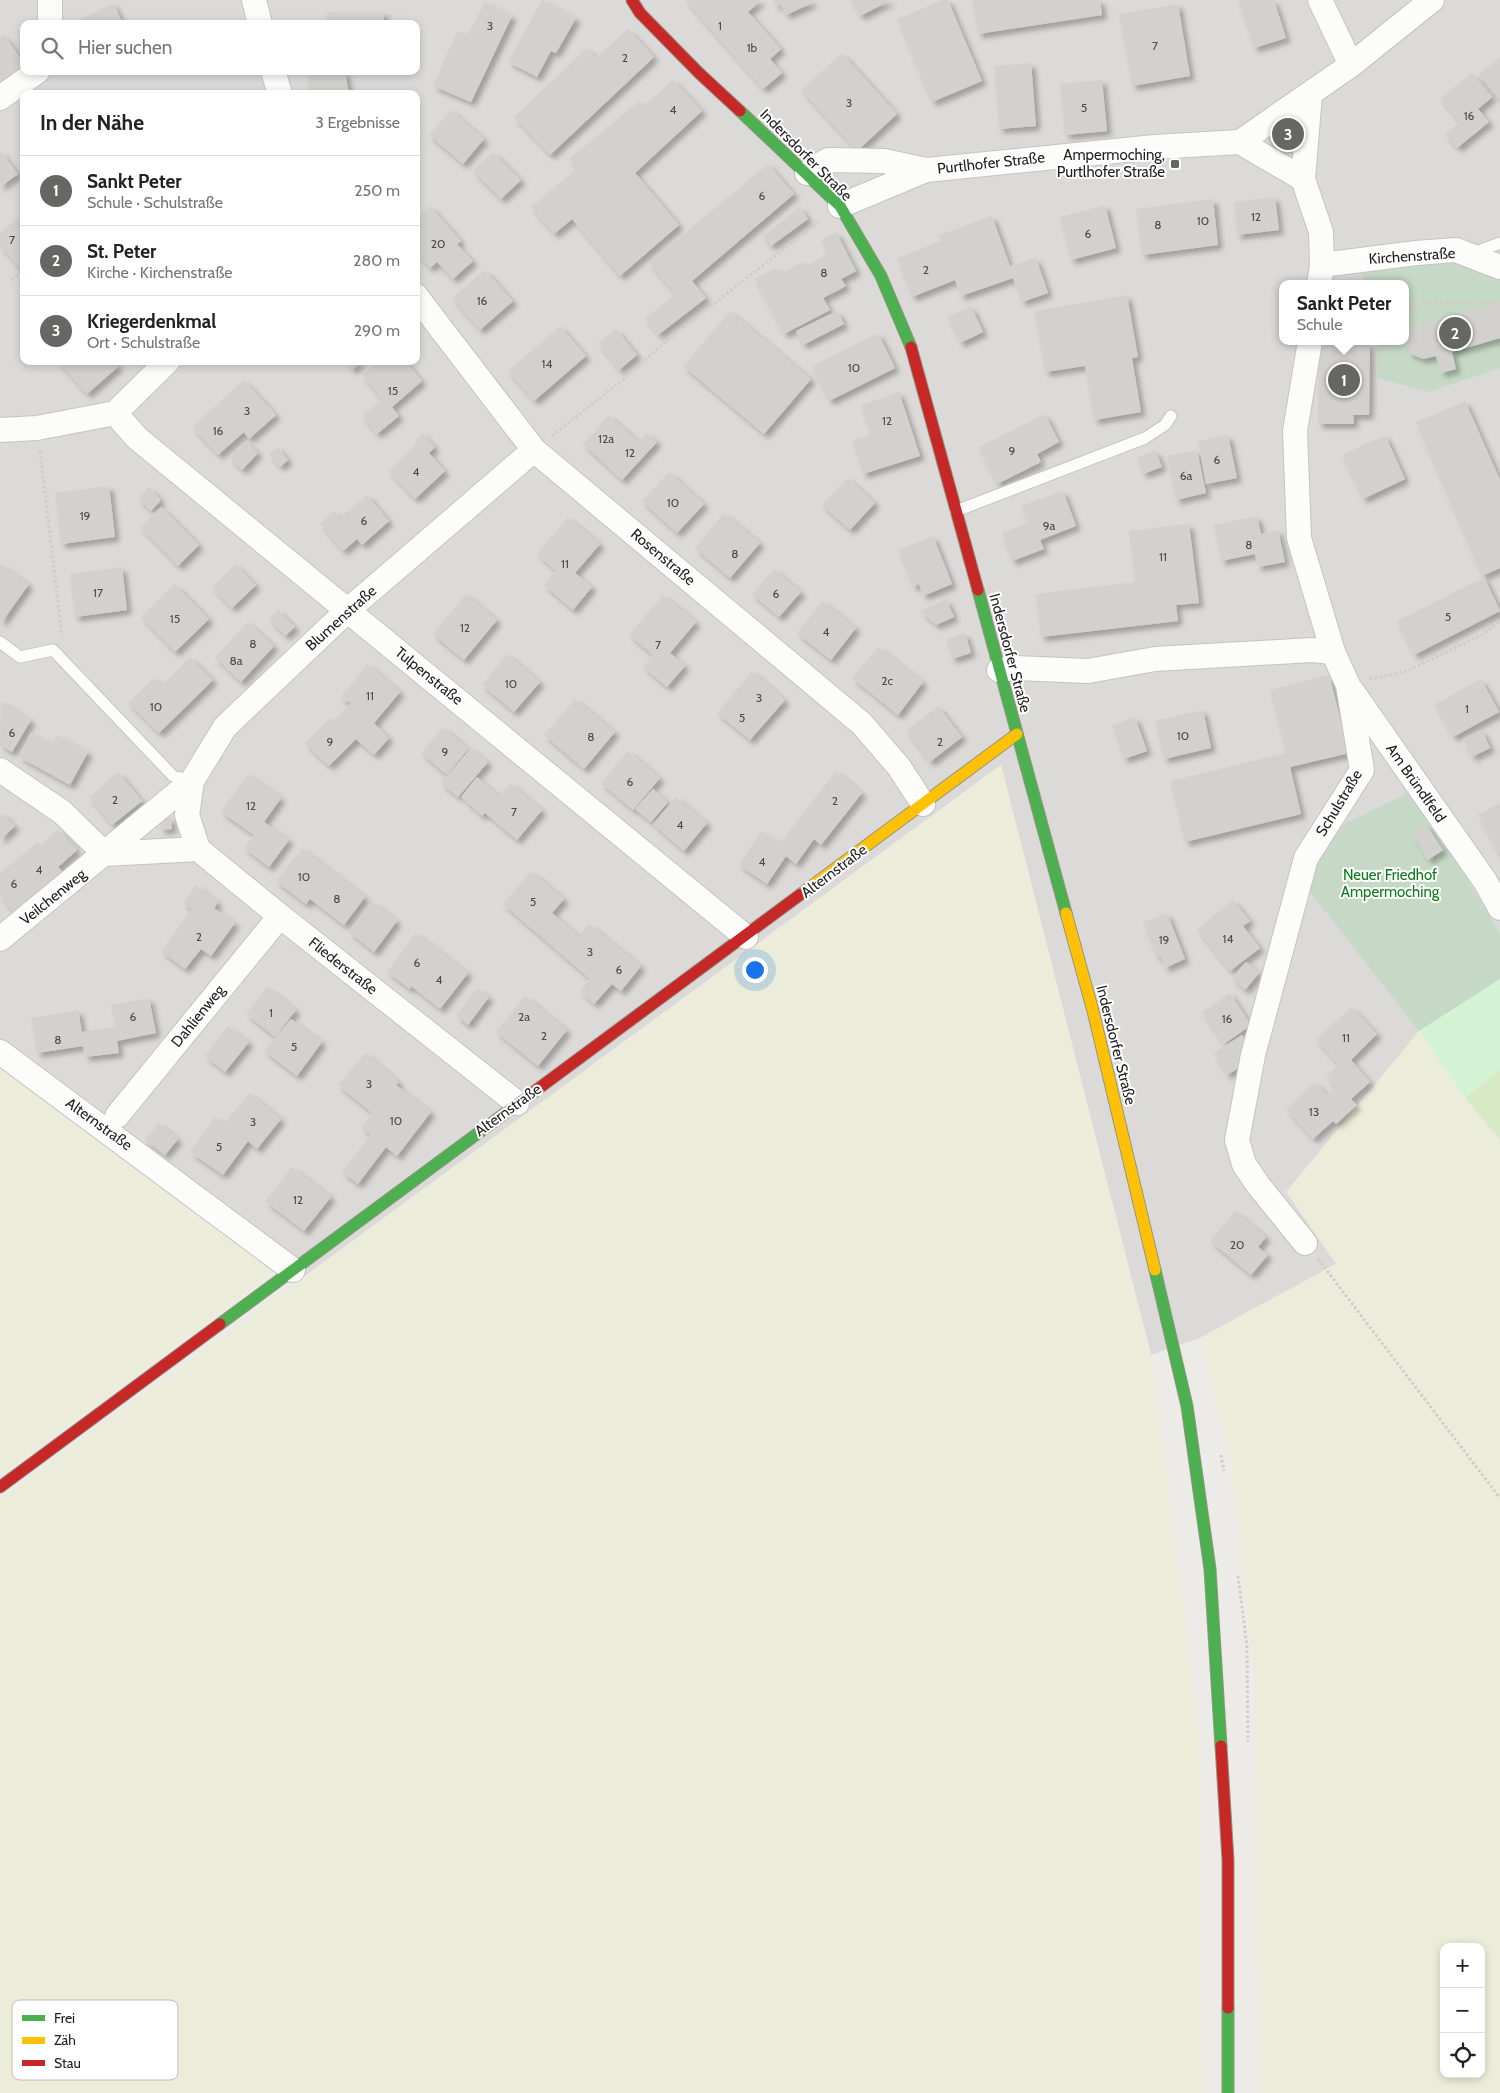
<!DOCTYPE html>
<html lang="de">
<meta charset="utf-8">
<style>
:root{--surface:#fff;--page:#f6f6f6;--text:#222;--muted:#767676;--line:#e0e0e0;--accent:#666664}
body{margin:0;font-family:Cabin,sans-serif;background:var(--page);color:var(--text)}
.controls{position:absolute;right:15px;bottom:15px;display:grid;overflow:hidden;border-radius:10px;box-shadow:0 2px 8px #0003}
.controls button{width:45px;height:45px;display:grid;place-items:center;padding:0;border:0;border-bottom:1px solid var(--line);background:var(--surface);color:var(--text);font:25px sans-serif}
.you{position:absolute;left:754px;top:969px;width:18px;height:18px;margin:-12px;border:4px solid #fff;border-radius:50%;background:#1a73e8;box-shadow:0 0 0 8px #1a73e833}
.badge{display:grid;place-items:center;width:32px;height:32px;border-radius:50%;background:var(--accent);color:#fff;font-size:16px;font-weight:700}
.pin{position:absolute;translate:-50% -50%;border:2px solid #fff;box-shadow:0 1px 5px #0006}
.popup{position:absolute;left:1279px;top:280px;width:130px;height:65px;box-sizing:border-box;display:grid;place-content:center;border-radius:10px;background:var(--surface);filter:drop-shadow(0 1px 4px #0005);font-size:16px;white-space:nowrap;color:var(--muted)}
.popup b{font-size:19px;color:var(--text)}
.popup::after{content:'';position:absolute;left:50%;top:100%;margin-left:-10px;border:10px solid transparent;border-top-color:var(--surface)}
.list{margin:0;padding:0;list-style:none}
h2{display:flex;justify-content:space-between;align-items:center;height:65px;margin:0;padding:0 20px;font-size:21px}
h2 small{font-size:16px;font-weight:400;color:var(--muted)}
.list li{display:grid;grid-template-columns:32px 1fr auto;gap:15px;align-items:center;box-sizing:border-box;height:70px;padding:0 20px;border-top:1px solid var(--line)}
.list b{display:block;font-size:19px;white-space:nowrap}
.list p{margin:0;font-size:16px;white-space:nowrap;color:var(--muted)}
.list em{font-size:16px;font-style:normal;color:var(--muted)}
.icon{flex:none;width:28px;height:28px;fill:none;stroke:currentColor;stroke-width:2;stroke-linecap:round;stroke-linejoin:round}
.map{position:relative;flex:none;width:1500px;height:2093px;overflow:hidden}
.search{position:absolute;background:var(--surface);box-shadow:0 2px 8px #0003;left:20px;top:20px;width:400px;height:55px;display:flex;align-items:center;gap:12px;box-sizing:border-box;padding:0 18px;border-radius:10px;color:var(--muted);font-size:19px}
.panel{position:absolute;background:var(--surface);box-shadow:0 2px 8px #0003;left:20px;top:90px;width:400px;height:275px;border-radius:10px}
.map>svg:first-child{display:block}
.residential{fill:#dbdad8;fill-rule:evenodd}
.farmland{fill:#ebedda;fill-rule:evenodd}
.grass{fill:#d8eac5}
.cemetery{fill:#c6d8c6}
.park{fill:#d4f3d5}
.building{fill:#d3d1ce;filter:url(#shadow)}
.lines{fill:none;stroke-linecap:round;stroke-linejoin:round}
.lane-casing{stroke:#c5c4c3;stroke-width:13}
.street-casing{stroke:#c5c4c3;stroke-width:26}
.fast-casing{stroke:#93967f;stroke-width:13}
.slow-casing{stroke:#93967f;stroke-width:13}
.jam-casing{stroke:#93967f;stroke-width:13}
.path{stroke:#d6c9c6;stroke-width:3;stroke-dasharray:2.5 2.5;stroke-linecap:butt}
.lane{stroke:#fcfcfb;stroke-width:11}
.street{stroke:#fcfcfb;stroke-width:24}
.fast{stroke:#4caf50;stroke-width:11}
.slow{stroke:#ffc107;stroke-width:11}
.jam{stroke:#c62828;stroke-width:11}
.poi-dot{fill:#666664;stroke:#fff;stroke-width:2}
.labels{text-anchor:middle;dominant-baseline:central;stroke-width:4;stroke-linejoin:round;paint-order:stroke}
.number-label{font-size:12px;fill:#4b4b4a}
.street-label{font-size:15px;fill:#1e1e1e;stroke:#fff}
.poi-label{font-size:15px;fill:#1e1e1e;stroke:#fff;text-anchor:end}
.park-label{font-size:15px;fill:#0c7c18;stroke:#fff}
.key{fill:#fff;stroke:#bcbcbc;stroke-width:1}
.key-label{font-size:14px;fill:#1e1e1e}
</style>
<div class="map">
<svg width="1500" height="2093" viewBox="0 0 1500 2093">
<defs>
<filter id="shadow"><feDropShadow dx="4.5" dy="4.5" stdDeviation="2.5" flood-color="#0004"/></filter>
</defs>
<rect width="100%" height="100%" fill="#ecebe7"/>
<path class="residential" d="M0,0H1500V1070L1419,1032L1336,1264L1200,1338L1151,1355L1001,765L295,1283L0,1066ZM24,24H416V71H24ZM24,94H416V361H24ZM1283,284H1405V341H1283Z"/>
<path class="farmland" d="M1001,765L1151,1355L1199,1726L1202,2093H0V1500Z
M1419,1031L1465,1097L1500,1140V2093H1261L1254,1666L1231,1465L1200,1338L1336,1264L1286,1192ZM1444,1947H1481V2074H1444Z
M0,1066L277,1269L0,1476Z"/>
<path class="grass" d="M1500,1070V1140L1465,1098Z"/>
<path class="cemetery" d="M1457,260L1500,278V368L1429,392L1378,378L1377,341H1405V284H1365L1362,273L1372,268Z
M1414,790L1500,934V979L1419,1031L1305,885L1333,830Z"/>
<path class="park" d="M1500,979V1070L1465,1098L1419,1031Z"/>
<path class="building" d="M542,0L576,18L556,53L551,51L537,77L508,62Z
M685,0H761L748,12L781,49L770,59L782,73L763,89Z
M773,0H811L812,3L786,15L780,3L776,6Z
M851,0H891L860,16Z
M943,0H948L982,81L932,102L897,19Z
M972,0H1100L1102,15L978,34Z
M1238,0H1274L1286,38L1254,48Z
M485,2L512,16L471,102L433,86L457,31L468,35Z
M113,3L123,24H71Z
M1178,4L1190,76L1132,86L1119,14Z
M327,12H384V24H327Z
M628,29L654,57L550,155L514,117L587,48L596,58Z
M4,35L24,63V68L3,83L0,80V38Z
M842,53L897,114L857,151L801,90Z
M1500,57V100L1479,74Z
M1031,63L1036,126L999,129L994,66Z
M329,71H345L349,94H310L307,75Z
M1472,73L1492,97L1478,109L1489,122L1457,148L1445,134L1460,122L1440,98Z
M673,80L702,111L635,173L679,225L620,276L572,219L554,234L531,207L577,168L569,159L639,101L644,106Z
M1102,80L1107,131L1065,135L1060,84Z
M451,110L484,139L463,164L429,135Z
M0,150L18,174L0,187Z
M493,152L521,180L501,199L473,171Z
M768,164L794,194L692,281L706,298L658,335L645,318L676,295L649,263Z
M1275,197L1279,230L1237,235L1234,202Z
M1213,199L1218,245L1142,255L1136,209Z
M1105,205L1116,248L1071,260L1060,217Z
M430,206L461,241L457,244L473,261L453,279L437,262L430,268L416,253V218Z
M800,207L808,219L771,246L763,236Z
M24,212V265L20,268L0,246V233Z
M992,216L1010,266L1036,258L1048,293L1022,302L1013,278L961,296L955,280L912,297L897,258L941,241L939,235Z
M836,232L856,271L841,279L846,286L823,298L830,310L784,334L755,279L776,268L779,274L803,262L806,266L828,254L821,240Z
M485,270L513,301L480,330L452,298Z
M1127,295L1138,357L1132,358L1141,412L1094,420L1085,366L1045,372L1034,311Z
M1500,302V338L1452,352L1456,369L1441,373L1436,356L1423,359L1409,353L1406,341L1414,327Z
M971,306L983,332L960,343L948,317Z
M730,311L811,379L764,434L683,366Z
M837,311L844,324L803,345L796,331Z
M560,326L586,356L534,401L508,371Z
M616,329L637,355L619,370L598,343Z
M878,333L895,368L829,401L812,366Z
M1319,341H1358V344H1370L1369,415H1353L1354,424H1318Z
M57,361H114L119,366L87,394Z
M345,361H362L352,370Z
M378,361H405L422,381L392,407L399,416L377,434L362,416L382,399L362,375Z
M244,380L276,415L249,439L244,432L218,455L192,427Z
M899,392L920,456L863,474L852,440L870,435L861,405Z
M1465,401L1500,480V568L1482,576L1416,422Z
M1045,414L1059,442L1037,454L1041,462L997,484L979,447Z
M609,415L639,442L647,433L657,442L622,480L583,444Z
M422,433L435,447L429,453L445,471L415,499L388,471L418,442L415,440Z
M1228,435L1237,478L1206,484L1198,441Z
M1385,435L1405,479L1363,499L1342,455Z
M246,441L258,453L242,470L230,458Z
M278,447L288,460L280,467L269,454Z
M1155,450L1162,467L1143,474L1137,458Z
M1197,450L1206,493L1176,500L1167,456Z
M669,472L704,504L677,533L642,501Z
M848,478L875,503L850,530L822,505Z
M109,486L115,537L61,544L55,493Z
M149,487L161,500L151,511L138,498Z
M1063,491L1076,526L1040,540L1044,549L1012,561L1002,533L1028,523L1021,506Z
M367,495L389,521L362,545L357,539L343,551L320,524L334,511L339,518Z
M161,507L199,545L178,566L140,527Z
M724,513L760,543L730,578L695,548Z
M1257,516L1261,534L1278,530L1285,562L1258,567L1255,554L1221,561L1214,525Z
M568,517L600,544L575,573L592,587L573,610L544,585L556,571L537,554Z
M1189,524L1199,603L1176,605L1178,621L1041,637L1036,594L1135,582L1129,531Z
M933,536L952,584L923,596L919,584L913,587L898,550Z
M0,564L29,584L2,622L0,620Z
M235,564L256,585L232,608L212,587Z
M122,567L127,610L75,617L70,574Z
M774,569L801,592L779,617L752,594Z
M1484,577L1500,611L1414,655L1397,621Z
M174,584L209,619L175,652L141,617Z
M466,594L497,620L464,660L433,634Z
M663,595L696,622L670,653L685,666L667,687L643,667L653,655L629,635Z
M946,599L954,617L936,625L920,611Z
M822,601L856,628L831,660L797,633Z
M278,610L295,627L285,636L269,619Z
M248,622L274,646L241,682L215,657Z
M965,633L971,653L952,659L946,639Z
M878,647L923,682L898,715L852,678Z
M507,654L540,682L514,712L482,685Z
M190,657L213,680L159,733L128,703L153,678L161,686Z
M368,664L400,692L374,723L389,738L374,755L356,739L329,766L305,743L331,717L335,720L351,703L340,698Z
M752,671L785,700L750,740L717,713Z
M1329,675L1349,753L1290,767L1301,814L1185,842L1170,781L1286,753L1270,690Z
M1481,679L1499,712L1453,737L1435,704Z
M575,699L615,732L584,769L544,735Z
M1,701L31,720L12,752L0,745Z
M938,706L962,737L930,762L906,731Z
M1203,710L1211,748L1164,759L1155,721Z
M1135,717L1147,751L1124,759L1112,725Z
M443,727L468,749L447,775L421,753Z
M1482,730L1490,748L1472,757L1463,739Z
M31,733L52,744L57,735L88,752L70,785L19,757Z
M471,748L488,762L458,797L441,783Z
M628,751L660,778L633,810L601,783Z
M836,771L862,793L821,845L814,839L796,864L786,856L767,884L739,865L761,831L780,843Z
M118,772L142,801L112,825L89,797Z
M248,774L281,798L264,822L289,840L269,867L244,848L254,835L221,812Z
M477,777L499,796L510,783L542,810L517,840L485,813L482,816L461,797Z
M653,789L668,802L651,822L635,809Z
M676,797L707,823L684,851L653,824Z
M1500,803V852L1498,853L1478,814Z
M2,813L15,826L0,840V815Z
M160,818H171L172,829L161,830Z
M1426,825L1443,850L1428,860L1412,834Z
M58,829L77,850L58,867L63,872L14,913L0,895V873L38,842L40,846Z
M302,848L365,897L344,925L310,899L306,904L276,881Z
M531,871L564,899L552,913L579,936L589,924L641,966L621,991L612,984L594,1004L580,991L590,979L503,904Z
M196,885L218,902L214,908L235,923L211,956L201,949L185,969L161,951L192,909L183,903Z
M1233,900L1250,921L1243,926L1260,948L1230,971L1197,929Z
M372,902L397,921L374,952L349,932Z
M1167,913L1185,959L1165,968L1161,957H1157L1143,922Z
M416,933L468,973L440,1009L411,986L410,989L387,972Z
M1246,962L1259,973L1245,990L1232,978Z
M267,987L296,1010L275,1037L246,1014Z
M477,988L489,997L468,1025L456,1016Z
M1230,993L1251,1025L1224,1044L1202,1012Z
M525,996L567,1030L538,1066L496,1032Z
M149,998L156,1033L117,1041L119,1053L85,1057L83,1046L37,1053L31,1018L78,1010L82,1032L116,1027L111,1005Z
M1351,1007L1377,1034L1351,1060L1370,1082L1351,1099L1357,1105L1336,1124L1333,1121L1313,1139L1286,1109L1315,1082L1327,1095L1336,1087L1326,1076L1339,1065L1316,1040Z
M291,1019L322,1042L297,1076L264,1051Z
M228,1026L249,1042L225,1072L205,1056Z
M1242,1035L1249,1047L1240,1052L1247,1063L1227,1075L1214,1053Z
M365,1053L399,1082L396,1085L431,1112L397,1156L386,1147L358,1184L342,1172L371,1135L361,1127L372,1113L338,1085Z
M249,1093L281,1119L257,1149L248,1141L223,1175L190,1152L215,1117L225,1123Z
M159,1123L178,1139L165,1155L145,1140Z
M292,1167L331,1197L304,1231L265,1201Z
M1235,1211L1266,1237L1258,1247L1268,1255L1251,1275L1210,1241Z"/>
<g class="lines">
<g class="lane-casing">
<path id="lane" d="M1471,254L1500,243
M956,511L1145,438L1165,425L1171,416
M0,642L20,657L53,650L173,776L192,781"/>
</g>
<g class="street-casing">
<path id="street" d="M254,0L260,24
M1320,0L1351,65
M50,24V0
M273,71L280,94
M1310,94L1303,179L1321,232L1322,265L1319,284
M0,98L38,71
M1240,142L1303,179
M807,173L828,160L884,161L926,170
M840,206L926,170L1155,147L1240,142L1351,65L1432,0
M1322,265L1416,253L1456,250L1500,267
M416,296L534,450L862,724L899,767L923,804
M115,413L137,438L746,937
M0,430L37,428L115,413L168,361
M999,670L1015,668L1088,671L1155,659L1312,650L1333,652
M1352,691L1485,881L1500,908
M0,770L62,812L105,854L198,849
M0,939L192,781
M0,1052L293,1270
M517,1103L280,916L198,849L187,815L192,781L225,727L348,610L534,450
M117,1116L280,916
M1305,1243L1258,1185L1244,1164L1237,1140L1253,1055L1306,858L1362,770L1348,685L1333,652L1299,538L1295,431L1310,341"/>
</g>
<g class="fast-casing">
<path id="fast" d="M740,111L840,206L881,276L911,347
M978,590L1066,913
M1155,1270L1187,1406L1210,1569L1221,1746
M220,1324L531,1094
M1228,2008V2093"/>
</g>
<g class="slow-casing">
<path id="slow" d="M801,894L1017,734
M1066,913L1093,1011L1155,1270"/>
</g>
<g class="jam-casing">
<path id="jam" d="M632,0L640,13L699,73L740,111
M911,347L978,590
M531,1094L801,894
M0,1487L220,1324
M1221,1746L1228,1860V2008"/>
</g>
<path class="path" d="M12,280L24,269
M1405,306L1435,302L1497,303
M552,436L630,374L666,341L820,221
M40,451L62,636
M1370,679L1407,671L1484,634L1500,620
M1318,1259L1500,1498
M1221,1455L1224,1471
M1238,1576L1247,1647L1248,1742"/>
<use href="#lane" class="lane"/>
<use href="#street" class="street"/>
<use href="#fast" class="fast"/>
<use href="#slow" class="slow"/>
<use href="#jam" class="jam"/>
</g>
<rect class="poi-dot" x="1170" y="159" width="10" height="10" rx="2.5"/>
<g class="labels">
<g class="number-label">
<text x="490" y="25">3</text>
<text x="720" y="25">1</text>
<text x="1155" y="45">7</text>
<text x="752" y="47">1b</text>
<text x="625" y="57">2</text>
<text x="849" y="102">3</text>
<text x="1084" y="107">5</text>
<text x="673" y="109">4</text>
<text x="1469" y="115">16</text>
<text x="762" y="195">6</text>
<text x="1256" y="216">12</text>
<text x="1203" y="220">10</text>
<text x="1158" y="224">8</text>
<text x="1088" y="233">6</text>
<text x="12" y="239">7</text>
<text x="438" y="243">20</text>
<text x="926" y="269">2</text>
<text x="824" y="272">8</text>
<text x="482" y="300">16</text>
<text x="547" y="363">14</text>
<text x="854" y="367">10</text>
<text x="393" y="390">15</text>
<text x="247" y="410">3</text>
<text x="887" y="420">12</text>
<text x="218" y="430">16</text>
<text x="606" y="438">12a</text>
<text x="1012" y="450">9</text>
<text x="630" y="452">12</text>
<text x="1217" y="459">6</text>
<text x="416" y="471">4</text>
<text x="1186" y="475">6a</text>
<text x="673" y="502">10</text>
<text x="85" y="515">19</text>
<text x="364" y="520">6</text>
<text x="1049" y="525">9a</text>
<text x="1249" y="544">8</text>
<text x="735" y="553">8</text>
<text x="1163" y="556">11</text>
<text x="565" y="563">11</text>
<text x="98" y="592">17</text>
<text x="776" y="593">6</text>
<text x="1448" y="616">5</text>
<text x="175" y="618">15</text>
<text x="465" y="627">12</text>
<text x="826" y="631">4</text>
<text x="253" y="643">8</text>
<text x="658" y="644">7</text>
<text x="236" y="660">8a</text>
<text x="887" y="680">2c</text>
<text x="511" y="683">10</text>
<text x="370" y="695">11</text>
<text x="759" y="697">3</text>
<text x="156" y="706">10</text>
<text x="1467" y="708">1</text>
<text x="742" y="717">5</text>
<text x="12" y="732">6</text>
<text x="1183" y="735">10</text>
<text x="591" y="736">8</text>
<text x="330" y="741">9</text>
<text x="940" y="741">2</text>
<text x="445" y="751">9</text>
<text x="630" y="781">6</text>
<text x="115" y="799">2</text>
<text x="835" y="800">2</text>
<text x="251" y="805">12</text>
<text x="514" y="811">7</text>
<text x="680" y="824">4</text>
<text x="762" y="861">4</text>
<text x="39" y="869">4</text>
<text x="304" y="876">10</text>
<text x="14" y="883">6</text>
<text x="337" y="898">8</text>
<text x="533" y="901">5</text>
<text x="199" y="936">2</text>
<text x="1228" y="938">14</text>
<text x="1164" y="939">19</text>
<text x="590" y="951">3</text>
<text x="417" y="962">6</text>
<text x="619" y="969">6</text>
<text x="439" y="979">4</text>
<text x="271" y="1012">1</text>
<text x="133" y="1016">6</text>
<text x="524" y="1016">2a</text>
<text x="1227" y="1018">16</text>
<text x="544" y="1035">2</text>
<text x="1346" y="1037">11</text>
<text x="58" y="1039">8</text>
<text x="294" y="1046">5</text>
<text x="369" y="1083">3</text>
<text x="1314" y="1111">13</text>
<text x="396" y="1120">10</text>
<text x="253" y="1121">3</text>
<text x="219" y="1146">5</text>
<text x="298" y="1199">12</text>
<text x="1237" y="1244">20</text>
</g>
<g class="street-label">
<text transform="translate(806 155) rotate(45)">Indersdorfer Straße</text>
<text transform="translate(991 163) rotate(-6)">Purtlhofer Straße</text>
<text transform="translate(1412 256) rotate(-4)">Kirchenstraße</text>
<text transform="translate(663 557) rotate(40)">Rosenstraße</text>
<text transform="translate(341 618) rotate(-42)">Blumenstraße</text>
<text transform="translate(1010 653) rotate(75)">Indersdorfer Straße</text>
<text transform="translate(429 676) rotate(39)">Tulpenstraße</text>
<text transform="translate(1416 783) rotate(55)">Am Bründlfeld</text>
<text transform="translate(1339 803) rotate(-59)">Schulstraße</text>
<text transform="translate(834 871) rotate(-37)">Alternstraße</text>
<text transform="translate(53 897) rotate(-39)">Veilchenweg</text>
<text transform="translate(343 966) rotate(38)">Fliederstraße</text>
<text transform="translate(198 1016) rotate(-51)">Dahlienweg</text>
<text transform="translate(1116 1045) rotate(76)">Indersdorfer Straße</text>
<text transform="translate(508 1110) rotate(-36)">Alternstraße</text>
<text transform="translate(99 1124) rotate(36)">Alternstraße</text>
</g>
<g class="poi-label">
<text x="1165" y="155">Ampermoching,<tspan x="1165" dy="17">Purtlhofer Straße</tspan></text>
</g>
<g class="park-label">
<text x="1390" y="875">Neuer Friedhof<tspan x="1390" dy="17">Ampermoching</tspan></text>
</g>
</g>
<rect x="12" y="2000" width="166" height="80" rx="8" class="key"/>
<rect x="22" y="2015" width="23" height="6" fill="#4caf50"/>
<rect x="22" y="2037" width="23" height="7" fill="#ffc107"/>
<rect x="22" y="2060" width="23" height="6" fill="#c62828"/>
<g class="key-label">
<text x="54" y="2023">Frei</text>
<text x="54" y="2045">Zäh</text>
<text x="54" y="2068">Stau</text>
</g>
</svg>
<div class="controls">
<button>+</button>
<button>−</button>
<button><svg class="icon" aria-label="locate" viewBox="0 0 24 24"><circle cx="12" cy="12" r="6"/><path d="M12 2v4M12 18v4M2 12h4M18 12h4"/></svg></button>
</div>
<div class="you"></div>
<div class="pin badge" style="left:1344px;top:380px">1</div>
<div class="popup"><b>Sankt Peter</b>Schule</div>
<div class="pin badge" style="left:1455px;top:333px">2</div>
<div class="pin badge" style="left:1288px;top:134px">3</div>
<div class="search"><svg class="icon" aria-label="search" viewBox="0 0 24 24"><circle cx="10" cy="10" r="6"/><path d="M15 15l6 6"/></svg>Hier suchen</div>
<section class="panel">
<h2>In der Nähe<small>3 Ergebnisse</small></h2>
<ul class="list">
<li><span class="badge">1</span><div><b>Sankt Peter</b><p>Schule · Schulstraße</p></div><em>250 m</em></li>
<li><span class="badge">2</span><div><b>St. Peter</b><p>Kirche · Kirchenstraße</p></div><em>280 m</em></li>
<li><span class="badge">3</span><div><b>Kriegerdenkmal</b><p>Ort · Schulstraße</p></div><em>290 m</em></li>
</ul>
</section>
</div>
